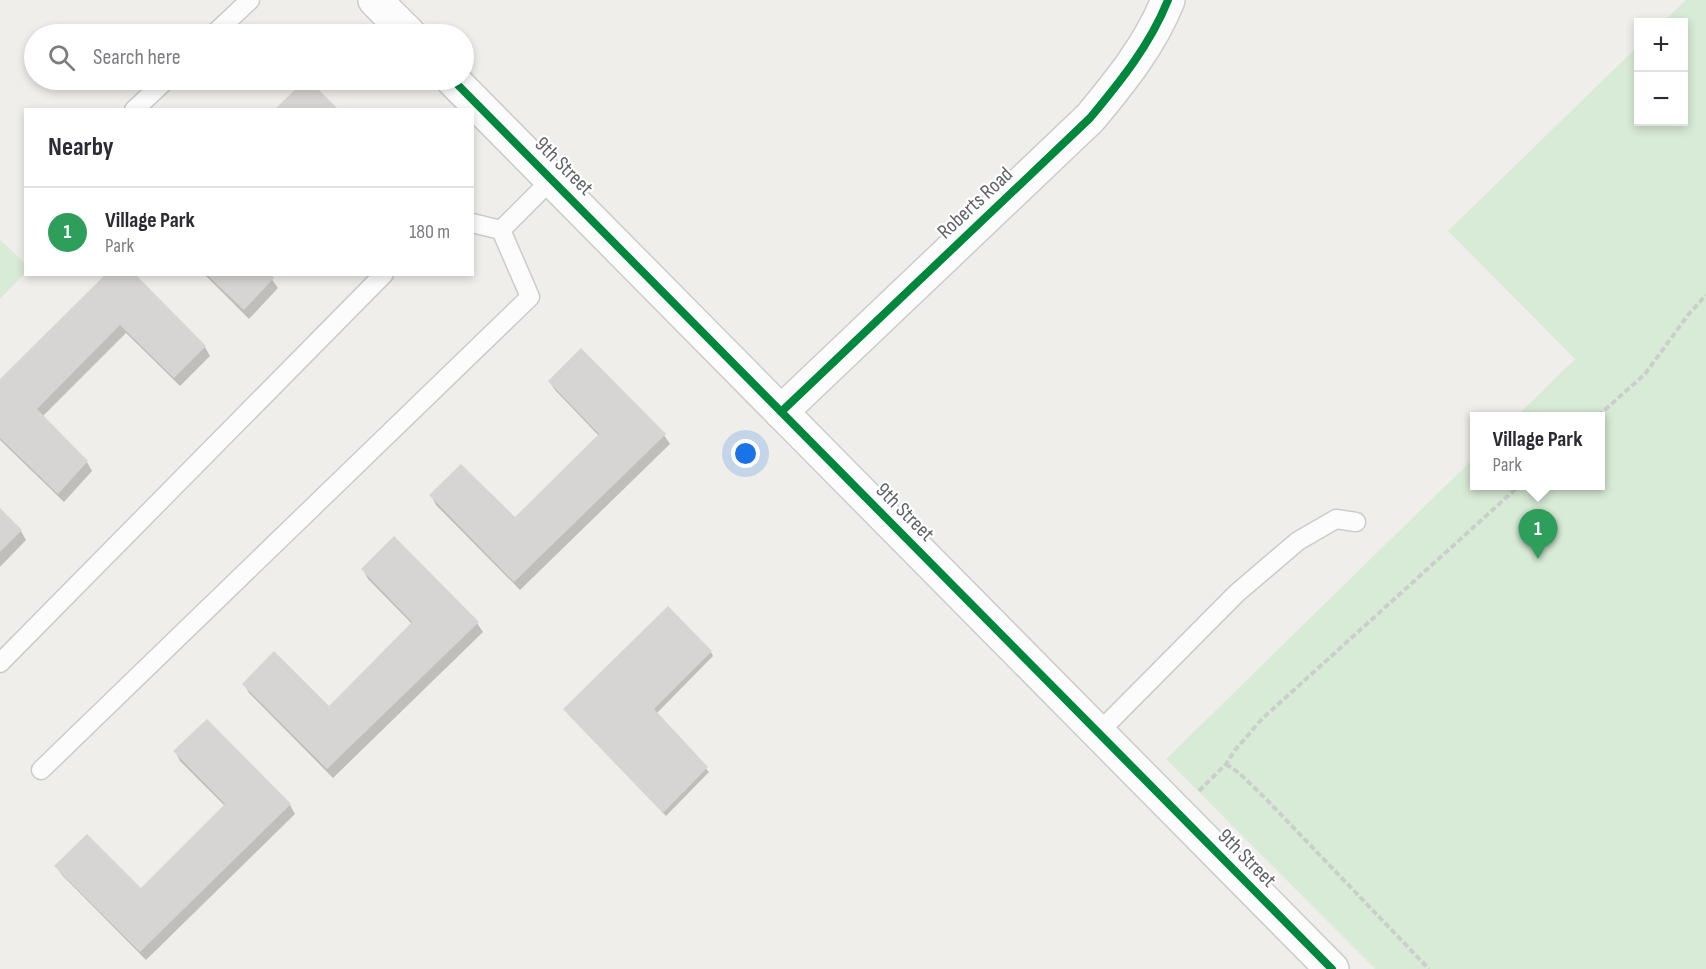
<!DOCTYPE html>
<meta charset="utf-8">
<style>
:root{--surface:#fff;--page:#f2f2f3;--text:#2b2b33;--muted:#7c7c81;--line:#e1e1e2;--accent:#db2777}
body{margin:0;font-family:"Sofia Sans Condensed",sans-serif;background:var(--page);color:var(--text)}
.controls{position:absolute;right:18px;top:18px;display:grid;overflow:hidden;border-radius:0px;box-shadow:0 3px 9px #0003}
.controls button{width:54px;height:54px;display:grid;place-items:center;padding:0;border:0;border-bottom:2px solid var(--line);background:var(--surface);color:var(--text);font:30px sans-serif}
.you{position:absolute;left:746px;top:454px;width:21px;height:21px;margin:-15px;border:4px solid #fff;border-radius:50%;background:#1a73e8;box-shadow:0 0 0 9px #1a73e833}
.badge{display:grid;place-items:center;width:39px;height:39px;border-radius:50%;background:var(--accent);color:#fff;font-size:20px;font-weight:700}
.pin{position:absolute;translate:-50% -50px;filter:drop-shadow(0 2px 3px #0008)}
.pin::after{content:'';position:absolute;top:32px;width:21px;height:18px;background:inherit;clip-path:polygon(0 0,100% 0,50% 100%)}
.popup{position:absolute;left:1470px;top:412px;width:135px;height:78px;box-sizing:border-box;display:grid;place-content:center;border-radius:0px;background:var(--surface);filter:drop-shadow(0 2px 4px #0005);font-size:20px;white-space:nowrap;color:var(--muted)}
.popup b{font-size:22px;color:var(--text)}
.popup::after{content:'';position:absolute;left:50%;top:100%;margin-left:-12px;border:12px solid transparent;border-top-color:var(--surface)}
.list{margin:0;padding:0;list-style:none}
h2{display:flex;justify-content:space-between;align-items:center;height:78px;margin:0;padding:0 24px;font-size:26px}
h2 small{font-size:20px;font-weight:400;color:var(--muted)}
.list li{display:grid;grid-template-columns:39px 1fr auto;gap:18px;align-items:center;box-sizing:border-box;height:90px;padding:0 24px;border-top:2px solid var(--line)}
.list b{display:block;font-size:22px;white-space:nowrap}
.list p{margin:0;font-size:20px;white-space:nowrap;color:var(--muted)}
.list em{font-size:20px;font-style:normal;color:var(--muted)}
.icon{flex:none;width:33px;height:33px;fill:none;stroke:currentColor;stroke-width:2;stroke-linecap:round;stroke-linejoin:round}
.map{position:relative;flex:none;width:1706px;height:969px;overflow:hidden}
.search{position:absolute;background:var(--surface);box-shadow:0 3px 9px #0003;left:24px;top:24px;width:450px;height:66px;display:flex;align-items:center;gap:15px;box-sizing:border-box;padding:0 21px;border-radius:33px;color:var(--muted);font-size:22px}
.panel{position:absolute;background:var(--surface);box-shadow:0 3px 9px #0003;left:24px;top:108px;width:450px;height:168px;border-radius:0px}
.map>svg:first-child{display:block}
.green{fill:#d8ebd6}
.shadow{fill:#0003}
.building{fill:#d6d5d3}
.lines{fill:none;stroke-linecap:round;stroke-linejoin:round}
.service-casing{stroke:#cbcccc;stroke-width:21}
.minor-casing{stroke:#cbcccc;stroke-width:36}
.tertiary-casing{stroke:#cbcccc;stroke-width:36}
.path{stroke:#cacfcc;stroke-width:4;stroke-dasharray:6 3;stroke-linecap:butt}
.service{stroke:#fdfcfc;stroke-width:18}
.minor{stroke:#fdfcfc;stroke-width:33}
.tertiary{stroke:#fdfcfc;stroke-width:33}
.cycleway-casing{stroke:#fff;stroke-width:11}
.cycleway{stroke:#00873e;stroke-width:8}
.labels{text-anchor:middle;dominant-baseline:central;stroke-width:4.5;stroke-linejoin:round;paint-order:stroke}
.street-label{font-size:21px;fill:#5f6368;stroke:#fff}
</style>
<div class="map">
<svg width="1706" height="969" viewBox="0 0 1706 969">
<rect width="100%" height="100%" fill="#efeeea"/>
<path class="green" d="M1686,0H1706V969H1375L1166,759L1475,457V486H1601V416H1517L1575,359L1448,231L1638,46V122H1684V22H1663Z
M0,240L26,264L25,273L0,299Z"/>
<path class="shadow" d="M132,274L205,347L210,356L180,386L126,333L42,417L87,462L92,471L64,502L0,440V381Z
M204,274H268L278,288L249,319Z
M549,381L664,435L670,444L520,590L436,505L431,495L515,519L599,436L555,390Z
M0,510L21,531L26,540L0,567Z
M363,569L477,623L483,632L333,778L249,693L244,684L329,708L412,624L368,579Z
M711,652L713,656L656,714L709,772L666,816L567,713Z
M175,751L290,805L295,814L146,960L62,875L56,866L141,890L225,806L180,761Z"/>
<path class="building" d="M305,80H309L339,110H274Z
M106,274H135L206,346L174,378L120,325L37,409L88,461L58,494L0,438V379Z
M206,274H270L274,278L244,310Z
M581,348L666,434L514,582L429,495L461,464L515,517L599,434L548,381Z
M0,508L22,530L0,552Z
M394,536L479,622L327,769L242,684L274,651L329,706L412,622L361,569Z
M668,606L712,651L654,709L708,767L663,813L563,709Z
M207,719L291,804L140,952L54,866L87,834L141,888L225,804L173,751Z"/>
<g class="lines">
<g class="service-casing">
<path id="service" d="M214,34L250,0
M134,110L166,80
M472,223L501,230L552,179
M0,663L384,274
M1098,733L1237,593L1298,541L1336,519L1356,522
M41,770L530,297L501,230"/>
</g>
<g class="minor-casing">
<path id="minor" d="M781,412L1090,118C1120,82 1150,45 1168,0"/>
</g>
<g class="tertiary-casing">
<path id="tertiary" d="M375,0L409,34
M453,80L1332,969"/>
</g>
<path class="path" d="M1598,416L1645,374L1688,315L1706,295
M1226,764L1239,773L1266,799L1429,969
M1199,791L1226,764L1235,750L1263,718L1519,486"/>
<use href="#service" class="service"/>
<use href="#minor" class="minor"/>
<use href="#tertiary" class="tertiary"/>
<g class="cycleway-casing">
<path id="cycleway" d="M453,80L1332,969
M781,412L1090,118C1120,82 1150,45 1168,0"/>
</g>
<use href="#cycleway" class="cycleway"/>
</g>
<g class="labels">
<g class="street-label">
<text transform="translate(564 166) rotate(45)">9th Street</text>
<text transform="translate(975 203) rotate(-43)">Roberts Road</text>
<text transform="translate(905 512) rotate(45)">9th Street</text>
<text transform="translate(1247 858) rotate(45)">9th Street</text>
</g>
</g>
</svg>
<div class="controls">
<button>+</button>
<button>−</button>
</div>
<div class="you"></div>
<div class="pin badge" style="left:1538px;top:559px;background:#2e9e5b">1</div>
<div class="popup"><b>Village Park</b>Park</div>
<div class="search"><svg class="icon" aria-label="search" viewBox="0 0 24 24"><circle cx="10" cy="10" r="6"/><path d="M15 15l6 6"/></svg>Search here</div>
<section class="panel">
<h2>Nearby<small></small></h2>
<ul class="list">
<li><span class="badge" style="background:#2e9e5b">1</span><div><b>Village Park</b><p>Park</p></div><em>180 m</em></li>
</ul>
</section>
</div>
